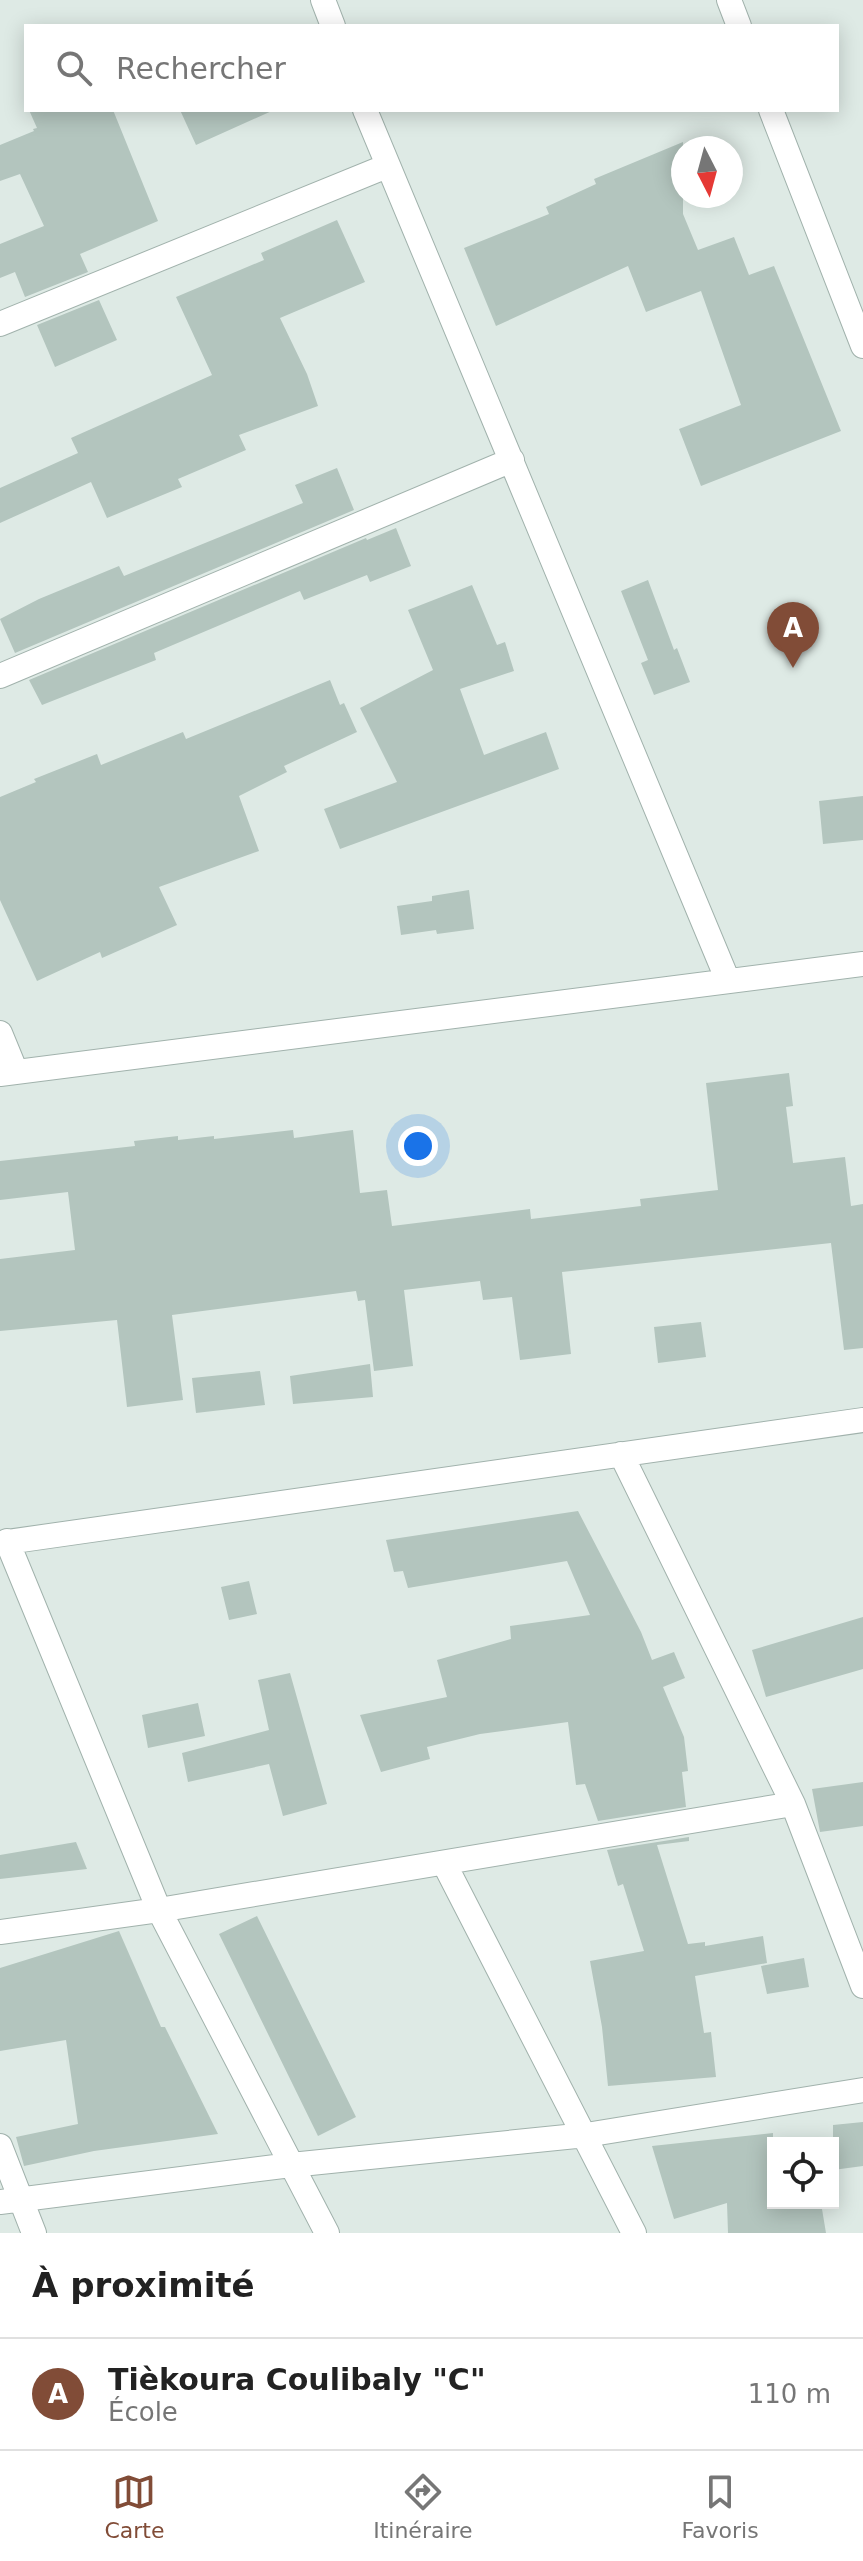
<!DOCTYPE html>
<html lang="fr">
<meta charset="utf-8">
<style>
:root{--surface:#fff;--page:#f2f2f2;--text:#222;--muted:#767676;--line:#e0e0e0;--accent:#814c37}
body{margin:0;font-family:"DejaVu Sans",sans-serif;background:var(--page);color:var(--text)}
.controls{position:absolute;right:24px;bottom:24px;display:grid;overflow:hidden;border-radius:0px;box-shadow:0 4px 20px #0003}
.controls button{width:72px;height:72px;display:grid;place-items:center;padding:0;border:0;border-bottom:2px solid var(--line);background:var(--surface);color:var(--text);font:40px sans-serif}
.compass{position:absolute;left:671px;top:136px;width:72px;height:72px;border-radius:50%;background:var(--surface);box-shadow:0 4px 20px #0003;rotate:174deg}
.you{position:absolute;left:418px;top:1146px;width:28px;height:28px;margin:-20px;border:6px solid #fff;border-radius:50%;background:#1a73e8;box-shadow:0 0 0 12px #1a73e833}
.badge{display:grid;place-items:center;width:52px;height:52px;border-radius:50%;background:var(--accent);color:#fff;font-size:26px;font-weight:700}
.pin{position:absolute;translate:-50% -66px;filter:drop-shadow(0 2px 4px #0008)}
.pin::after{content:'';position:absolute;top:42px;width:28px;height:24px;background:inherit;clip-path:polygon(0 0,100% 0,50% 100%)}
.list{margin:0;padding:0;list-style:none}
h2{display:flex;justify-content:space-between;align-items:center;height:104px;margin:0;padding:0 32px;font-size:34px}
h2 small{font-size:26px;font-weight:400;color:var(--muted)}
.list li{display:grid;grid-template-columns:52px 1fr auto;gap:24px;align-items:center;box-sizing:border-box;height:112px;padding:0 32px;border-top:2px solid var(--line)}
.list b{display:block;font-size:30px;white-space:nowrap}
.list p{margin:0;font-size:26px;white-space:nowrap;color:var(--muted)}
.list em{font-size:26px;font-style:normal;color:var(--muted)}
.icon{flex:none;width:44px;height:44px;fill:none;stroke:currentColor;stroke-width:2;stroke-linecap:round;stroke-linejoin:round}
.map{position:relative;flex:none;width:863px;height:2233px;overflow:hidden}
.search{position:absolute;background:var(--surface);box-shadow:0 4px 20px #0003;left:24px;right:24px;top:24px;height:88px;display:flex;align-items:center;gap:20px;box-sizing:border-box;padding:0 28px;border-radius:0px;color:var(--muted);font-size:30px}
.sheet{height:216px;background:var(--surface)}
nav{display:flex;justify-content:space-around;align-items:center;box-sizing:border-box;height:112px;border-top:2px solid var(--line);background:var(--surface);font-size:22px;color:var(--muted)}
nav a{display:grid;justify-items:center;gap:4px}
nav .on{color:var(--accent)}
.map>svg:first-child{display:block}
.building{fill:#b3c5be}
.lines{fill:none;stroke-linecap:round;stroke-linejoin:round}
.minor-casing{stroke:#a1b2ac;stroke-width:26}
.minor{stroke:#fff;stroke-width:24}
</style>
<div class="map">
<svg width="863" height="2233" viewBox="0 0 863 2233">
<rect width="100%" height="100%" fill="#deeae5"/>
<path class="building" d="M29,110H113L158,221L80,254L88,272L25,297L15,272L0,278V244L44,226L20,174L0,181V145L34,131L33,129L37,128Z
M180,110H274L196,145Z
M683,142V214L698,250L734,237L749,275L774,266L841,431L701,486L679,429L741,405L701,291L646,312L628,266L496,326L464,248L549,214L546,207L596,184L594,179Z
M337,220L365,282L280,318L307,374L318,406L239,435L246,450L178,479L182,487L107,518L91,482L0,523V488L78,453L71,438L212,375L176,297L264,260L261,253Z
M99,300L117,340L55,367L37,325Z
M337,468L354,510L15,653L0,619L39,599L119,566L124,576L303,503L295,485Z
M396,528L411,566L370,582L367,575L304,600L300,591L154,653L156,660L42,705L29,680L366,538L367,540Z
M648,580L674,650L677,648L690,682L654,695L641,663L648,660L621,591Z
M472,585L497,645L505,642L514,671L460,689L484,755L546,732L559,769L340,849L324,809L397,782L360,708L433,670L408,610Z
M330,680L340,705L344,703L357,732L284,766L287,772L239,796L259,851L159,887L177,925L102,958L100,952L37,981L0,900V797L36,782L34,779L97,754L101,765L183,732L186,739Z
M863,796V840L823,844L819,801Z
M469,890L474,929L437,934L436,930L401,935L397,906L432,901V896Z
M789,1073L793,1106L786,1107L793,1163L845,1157L851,1206L863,1204V1348L844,1350L831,1243L562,1272L571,1354L520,1360L512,1297L483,1300L480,1281L404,1290L413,1366L374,1371L365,1300L358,1301L356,1291L172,1315L183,1400L127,1407L117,1320L0,1331V1259L75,1250L68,1192L0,1200V1161L135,1146L134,1141L178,1136V1140L214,1136V1139L293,1130L294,1138L353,1130L360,1193L387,1190L392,1226L530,1209L531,1219L641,1206L640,1199L718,1190L706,1083Z
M701,1322L706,1357L658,1363L654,1327Z
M370,1364L373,1397L293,1404L290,1376Z
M260,1371L265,1405L196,1413L192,1378Z
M578,1511L641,1632L652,1660L674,1652L685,1678L663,1687L684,1737L688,1771L682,1772L686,1807L598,1821L585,1784L576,1785L568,1722L480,1734L427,1747L430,1759L381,1772L360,1715L447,1697L437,1660L511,1639L510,1626L590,1615L567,1561L408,1588L403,1571L394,1572L386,1540Z
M249,1581L257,1614L229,1620L221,1587Z
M863,1617V1669L766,1697L752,1650Z
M290,1673L327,1804L283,1816L269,1764L188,1782L182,1753L269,1730L258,1680Z
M198,1703L205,1736L148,1748L142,1715Z
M863,1782V1826L820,1832L812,1789Z
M689,1837V1841L657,1845L688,1944L705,1942V1946L763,1936L767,1963L695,1976L704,2033L711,2032L716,2077L608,2086L602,2027L590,1961L644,1951L623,1884L618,1886L607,1850Z
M76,1842L87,1869L0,1879V1855Z
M257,1916L356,2117L318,2136L219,1934Z
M119,1931L161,2027H165L218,2134L94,2151L24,2166L16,2137L78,2124L66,2040L0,2051V1968Z
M804,1958L809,1987L767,1994L761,1966Z
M863,2122V2166L833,2170V2125Z
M773,2133V2203H821L826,2233H728L727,2203L674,2219L652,2146Z"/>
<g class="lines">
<g class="minor-casing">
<path id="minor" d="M323,0L333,26
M729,0L739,26
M365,110L728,981
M771,110L863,346
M0,324L387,166
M0,676L512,460
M0,1033L16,1072
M0,1074L863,964
M621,1454L793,1804L863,1986
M7,1541L159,1910L327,2233
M0,1543L863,1420
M444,1863L634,2233
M0,1932L159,1910L793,1804
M0,2146L34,2233
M0,2202L291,2165L586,2135L863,2090"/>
</g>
<use href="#minor" class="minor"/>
</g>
</svg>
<div class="controls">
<button><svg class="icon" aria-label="locate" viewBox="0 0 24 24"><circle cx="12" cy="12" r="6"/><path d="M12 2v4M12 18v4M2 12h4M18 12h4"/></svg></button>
</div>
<svg class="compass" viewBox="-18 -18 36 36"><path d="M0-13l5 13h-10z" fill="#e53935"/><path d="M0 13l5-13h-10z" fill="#767676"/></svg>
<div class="you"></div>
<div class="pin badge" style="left:793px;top:668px">A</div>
<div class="search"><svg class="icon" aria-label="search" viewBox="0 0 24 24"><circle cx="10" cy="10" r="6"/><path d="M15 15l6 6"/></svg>Rechercher</div>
</div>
<section class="sheet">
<h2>À proximité<small></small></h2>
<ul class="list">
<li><span class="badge">A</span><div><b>Tièkoura Coulibaly &quot;C&quot;</b><p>École</p></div><em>110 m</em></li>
</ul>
</section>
<nav>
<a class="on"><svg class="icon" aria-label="map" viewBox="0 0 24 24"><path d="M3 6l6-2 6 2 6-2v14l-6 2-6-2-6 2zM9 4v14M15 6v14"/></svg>Carte</a>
<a><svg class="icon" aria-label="directions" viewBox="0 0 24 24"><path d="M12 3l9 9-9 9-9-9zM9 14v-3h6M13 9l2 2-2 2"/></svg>Itinéraire</a>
<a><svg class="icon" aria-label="saved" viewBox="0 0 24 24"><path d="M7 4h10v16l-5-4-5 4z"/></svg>Favoris</a>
</nav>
